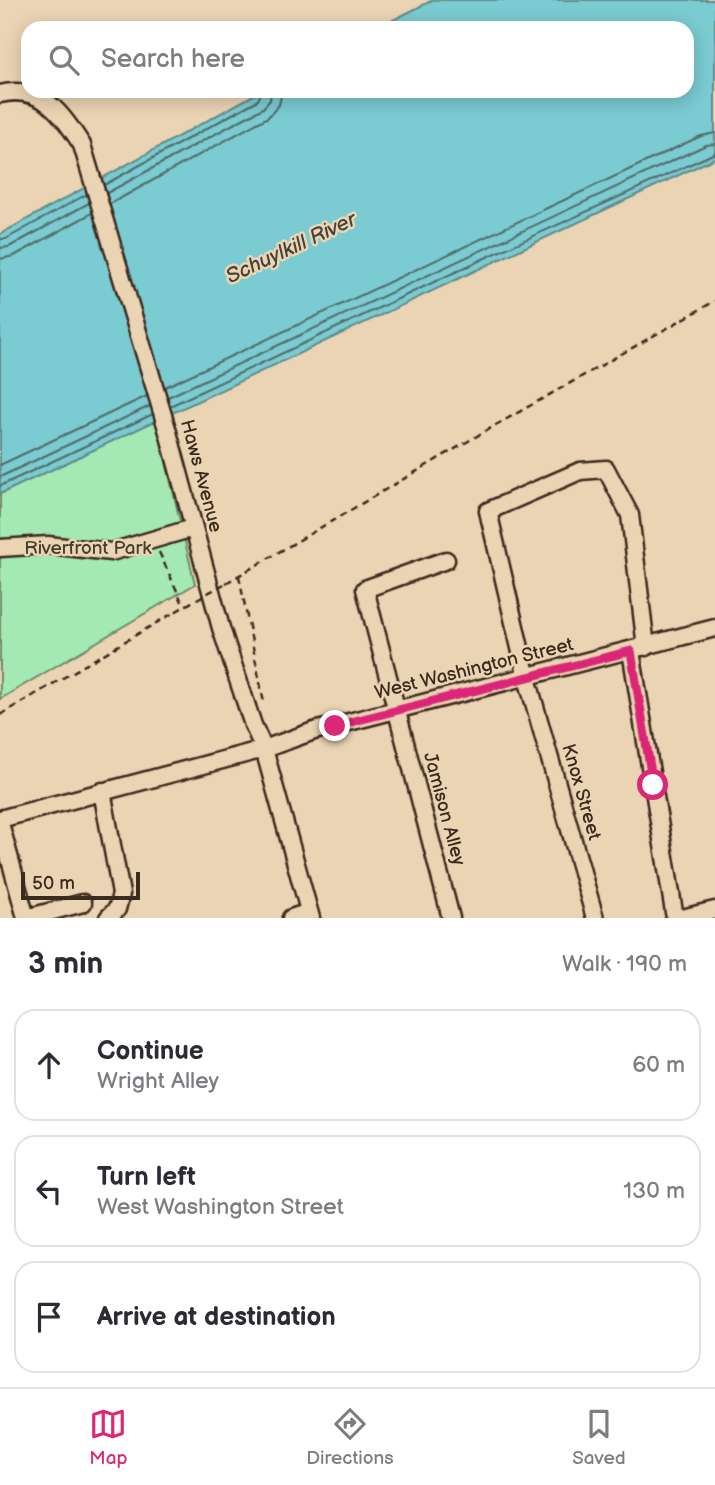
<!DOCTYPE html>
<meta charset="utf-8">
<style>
:root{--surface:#fff;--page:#f2f2f3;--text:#2b2b33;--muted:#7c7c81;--line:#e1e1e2;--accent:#db2777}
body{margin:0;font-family:"Balsamiq Sans",sans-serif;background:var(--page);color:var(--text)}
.scale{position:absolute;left:21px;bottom:18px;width:119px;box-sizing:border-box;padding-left:7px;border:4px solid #3b2a1e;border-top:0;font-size:19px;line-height:24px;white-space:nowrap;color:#3b2a1e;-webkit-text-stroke:5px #ebd4b4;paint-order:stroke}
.stop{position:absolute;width:21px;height:21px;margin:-16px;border:5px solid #db2777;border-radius:50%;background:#fff}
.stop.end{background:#db2777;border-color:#fff;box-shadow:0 2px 7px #0008}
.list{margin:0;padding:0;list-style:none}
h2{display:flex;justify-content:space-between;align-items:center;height:91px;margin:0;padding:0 28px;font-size:30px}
h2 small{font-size:23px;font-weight:400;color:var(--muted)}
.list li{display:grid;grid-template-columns:46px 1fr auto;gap:21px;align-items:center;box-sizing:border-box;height:112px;margin:0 14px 14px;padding:0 14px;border:2px solid var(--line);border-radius:21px}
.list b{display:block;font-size:26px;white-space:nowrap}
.list p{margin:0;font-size:23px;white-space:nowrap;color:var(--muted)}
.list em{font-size:23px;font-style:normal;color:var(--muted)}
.icon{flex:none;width:38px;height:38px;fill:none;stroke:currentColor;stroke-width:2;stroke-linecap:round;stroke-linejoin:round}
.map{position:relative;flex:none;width:715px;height:918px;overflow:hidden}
.search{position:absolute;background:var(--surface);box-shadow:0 4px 18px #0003;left:21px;right:21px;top:21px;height:77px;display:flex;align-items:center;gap:18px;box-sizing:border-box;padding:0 24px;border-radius:21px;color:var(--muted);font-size:26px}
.sheet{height:469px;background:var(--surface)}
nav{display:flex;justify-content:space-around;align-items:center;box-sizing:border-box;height:98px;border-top:2px solid var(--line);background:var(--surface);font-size:19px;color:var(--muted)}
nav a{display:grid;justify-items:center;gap:4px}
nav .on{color:var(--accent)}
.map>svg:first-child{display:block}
.green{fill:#a4e9b4;stroke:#708a69;stroke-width:2}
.water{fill:#7acbd2;stroke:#618b8a;stroke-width:2}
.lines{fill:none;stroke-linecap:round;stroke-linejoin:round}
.shore{stroke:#546a66;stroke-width:2}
.minor-casing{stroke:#3b2a1e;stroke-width:21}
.path{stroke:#3b2a1e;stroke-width:2.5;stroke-dasharray:7 5;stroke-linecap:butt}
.minor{stroke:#ebd4b4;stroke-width:16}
.path-bridge{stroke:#3b2a1e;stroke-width:2.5;stroke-dasharray:7 5;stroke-linecap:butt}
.route{stroke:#db2777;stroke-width:9}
.labels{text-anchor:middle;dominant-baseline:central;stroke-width:5;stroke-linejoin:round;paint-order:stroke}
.street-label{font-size:19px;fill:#3b2a1e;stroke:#ebd4b4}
.park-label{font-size:19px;fill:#463d2d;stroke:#ebd4b4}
.water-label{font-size:21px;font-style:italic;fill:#444239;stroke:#ebd4b4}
</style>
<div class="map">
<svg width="715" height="918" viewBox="0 0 715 918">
<rect width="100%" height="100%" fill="#ebd4b4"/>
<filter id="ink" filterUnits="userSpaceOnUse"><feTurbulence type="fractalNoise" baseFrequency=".0143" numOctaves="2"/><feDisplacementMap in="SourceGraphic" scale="14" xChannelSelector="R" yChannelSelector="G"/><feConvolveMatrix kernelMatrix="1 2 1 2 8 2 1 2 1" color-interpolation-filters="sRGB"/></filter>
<g filter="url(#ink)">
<path class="green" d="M156,420L195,584L0,699V494Z"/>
<path class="water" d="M433,0H715V158L0,494V234L261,91H687V28H377Z"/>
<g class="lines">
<path class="shore" d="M104,185L258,100L262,91
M107,193L263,108L270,100L271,91
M110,204L268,117L279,105L282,91
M0,239H6L87,194
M0,248L9,247L89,203
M0,259L14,256L92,213
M165,387L701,136L715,133
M168,397L706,145L715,144
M170,406L483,259L715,153
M0,465L147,396
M0,477L150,406
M0,486L153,414"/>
<g class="minor-casing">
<path id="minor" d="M0,94C42,84 62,114 82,145L168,432L221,628L253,725L264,749L311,918
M0,548L48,545L111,552L193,528
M446,560L365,589L451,918
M631,651L675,918
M102,791L121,894L117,909L108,918
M0,819L264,749L314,731L715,628
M0,823L26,918L83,903
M291,918L309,912
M595,918L527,678L488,511L580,471L606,469L630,515L646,647
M682,918L715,910"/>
</g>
<path class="path" d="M159,552L184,606
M239,576L264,703
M226,583L489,429L715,301
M0,715L197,599"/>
<use href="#minor" class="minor"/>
<path class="path-bridge" d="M197,599L226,583"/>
</g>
</g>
<g class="lines" filter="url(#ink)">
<path class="route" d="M335,726L631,651L653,785"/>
</g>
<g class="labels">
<g class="street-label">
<text transform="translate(201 476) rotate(75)">Haws Avenue</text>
<text transform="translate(474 669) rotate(-14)">West Washington Street</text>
<text transform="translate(581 792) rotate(74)">Knox Street</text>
<text transform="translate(444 809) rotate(75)">Jamison Alley</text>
</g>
<g class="park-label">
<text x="88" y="548">Riverfront Park</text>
</g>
<g class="water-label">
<text transform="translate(291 248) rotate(-25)">Schuylkill River</text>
</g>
</g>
</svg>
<div class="scale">50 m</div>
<div class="stop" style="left:653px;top:785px"></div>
<div class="stop end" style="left:335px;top:726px"></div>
<div class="search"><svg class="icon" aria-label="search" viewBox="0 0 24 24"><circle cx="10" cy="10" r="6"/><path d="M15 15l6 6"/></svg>Search here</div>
</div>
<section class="sheet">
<h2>3 min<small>Walk · 190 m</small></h2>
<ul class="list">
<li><svg class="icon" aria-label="ahead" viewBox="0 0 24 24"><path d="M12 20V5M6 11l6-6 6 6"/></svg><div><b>Continue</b><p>Wright Alley</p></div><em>60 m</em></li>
<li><svg class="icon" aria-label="left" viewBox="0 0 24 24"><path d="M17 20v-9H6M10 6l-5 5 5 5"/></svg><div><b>Turn left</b><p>West Washington Street</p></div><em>130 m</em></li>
<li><svg class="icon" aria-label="arrive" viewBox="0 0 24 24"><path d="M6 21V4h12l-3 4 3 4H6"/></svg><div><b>Arrive at destination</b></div></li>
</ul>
</section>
<nav>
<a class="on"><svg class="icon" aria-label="map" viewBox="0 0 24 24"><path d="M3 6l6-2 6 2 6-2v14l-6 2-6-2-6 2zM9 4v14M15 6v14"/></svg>Map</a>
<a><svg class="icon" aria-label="directions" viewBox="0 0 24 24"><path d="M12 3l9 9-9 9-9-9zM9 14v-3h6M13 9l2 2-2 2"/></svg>Directions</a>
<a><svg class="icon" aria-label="saved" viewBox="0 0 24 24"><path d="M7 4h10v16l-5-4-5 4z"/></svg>Saved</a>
</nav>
